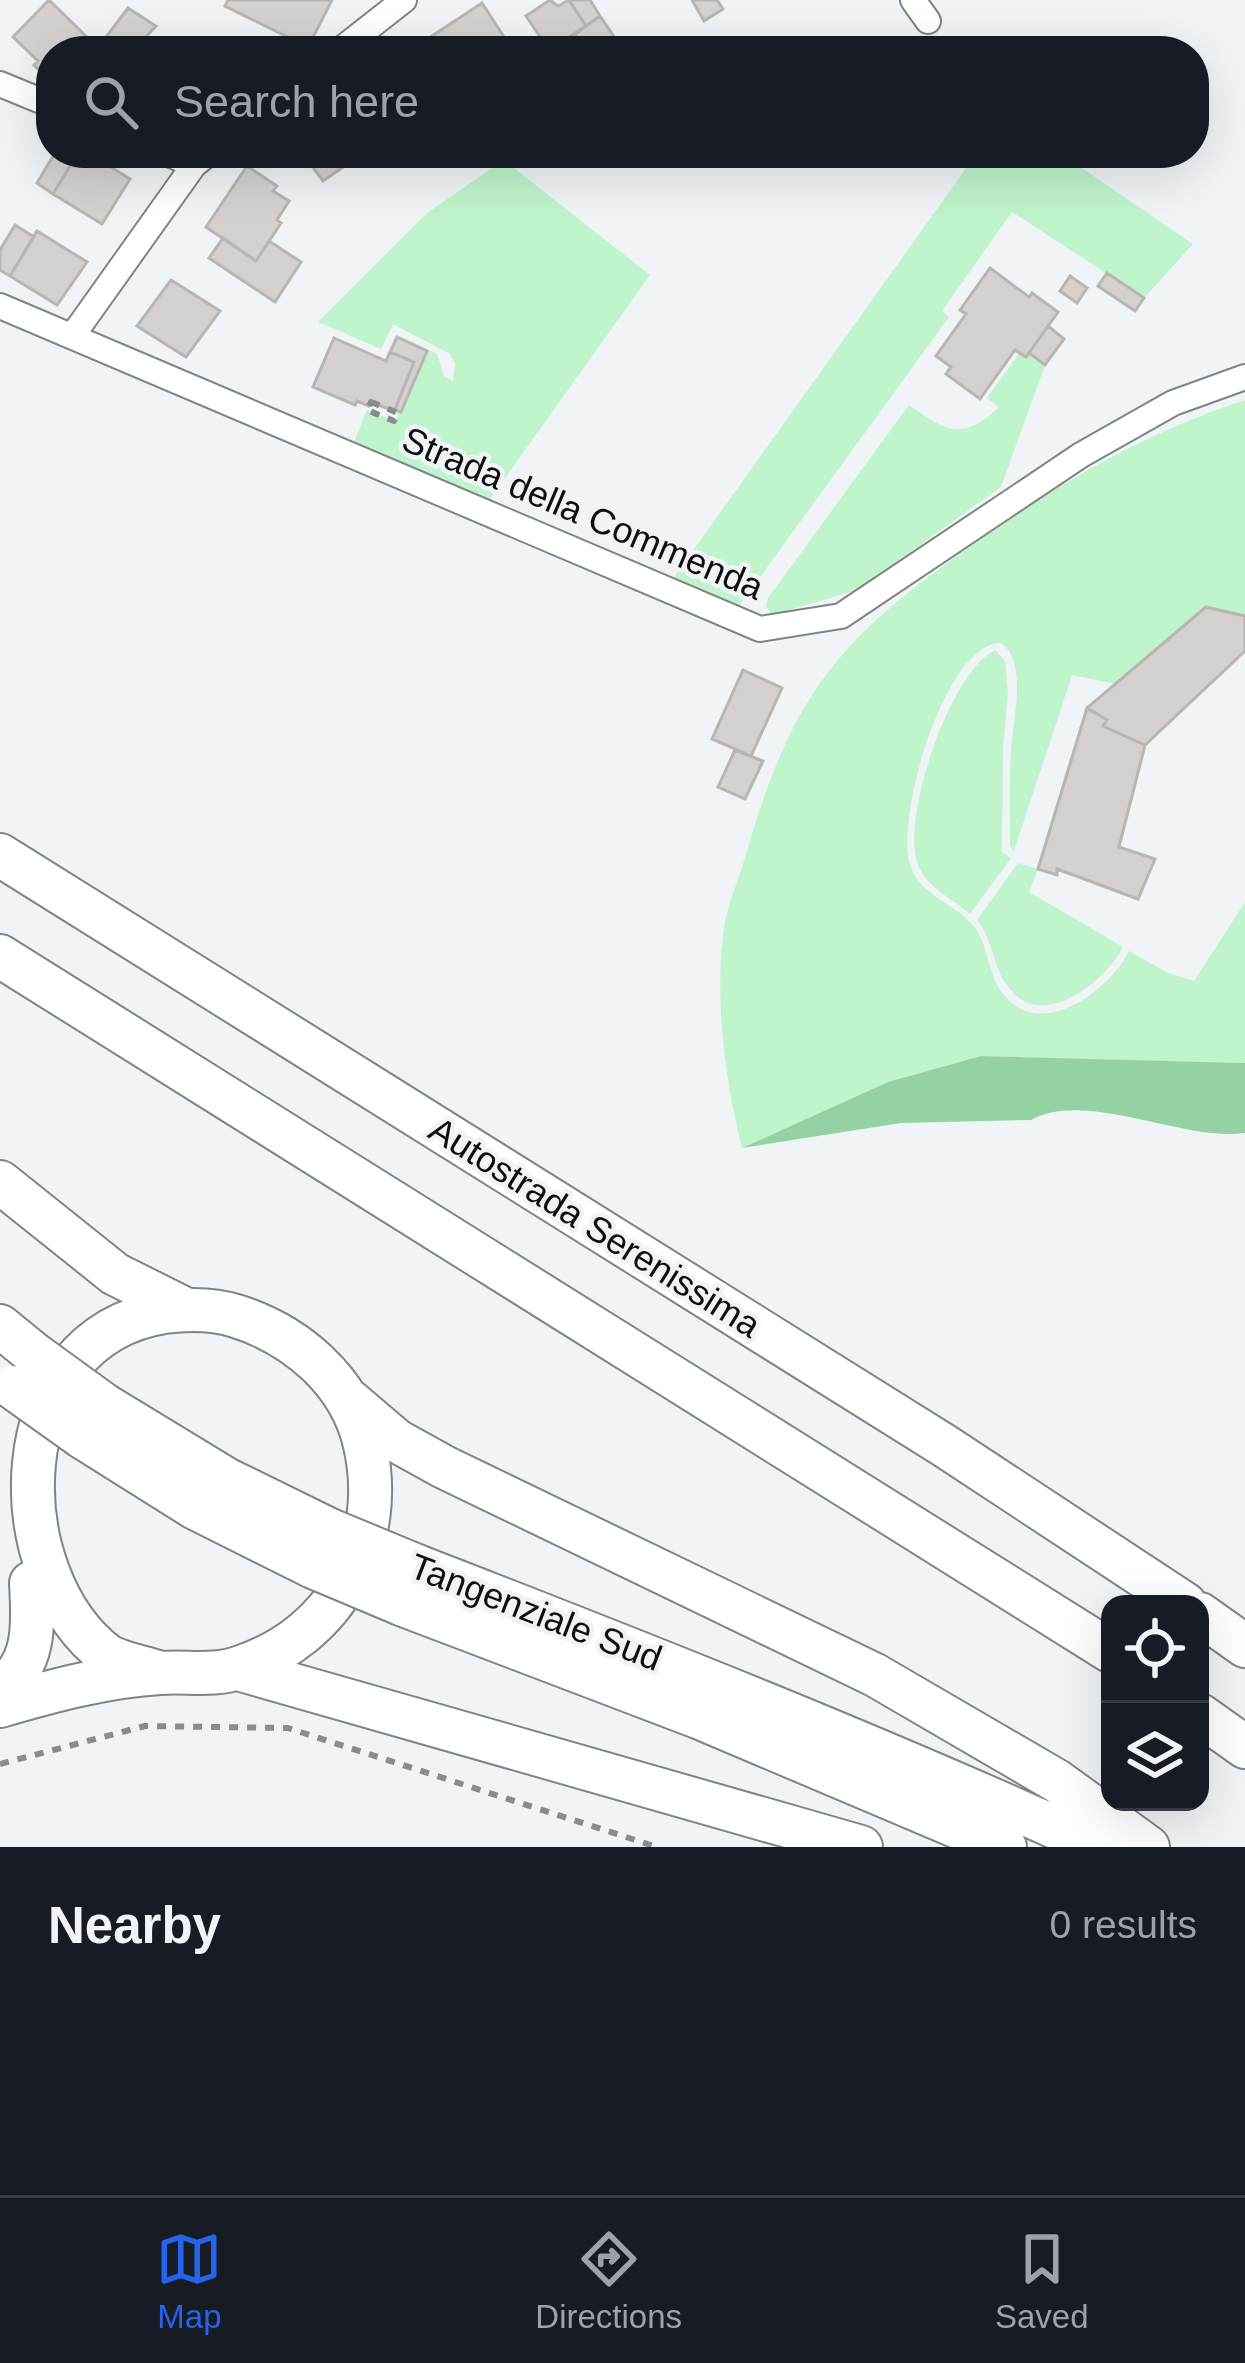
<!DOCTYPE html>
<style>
:root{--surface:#171b24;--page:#242831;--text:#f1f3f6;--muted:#9ea1a6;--line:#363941;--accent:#2563eb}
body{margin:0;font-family:Arial,sans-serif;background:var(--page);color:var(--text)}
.controls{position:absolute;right:36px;bottom:36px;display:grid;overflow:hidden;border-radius:24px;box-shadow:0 12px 48px #0002}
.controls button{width:108px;height:108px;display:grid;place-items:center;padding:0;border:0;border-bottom:3px solid var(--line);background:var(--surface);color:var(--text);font:60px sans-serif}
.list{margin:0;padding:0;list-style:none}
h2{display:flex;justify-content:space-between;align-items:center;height:156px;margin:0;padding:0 48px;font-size:51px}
h2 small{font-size:39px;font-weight:400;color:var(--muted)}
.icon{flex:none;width:66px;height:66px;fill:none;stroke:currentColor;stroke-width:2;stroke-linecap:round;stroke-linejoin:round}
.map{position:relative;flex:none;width:1245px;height:1847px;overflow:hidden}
.search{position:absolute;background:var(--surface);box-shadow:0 12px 48px #0002;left:36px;right:36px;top:36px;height:132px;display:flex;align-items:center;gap:30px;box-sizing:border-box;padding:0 42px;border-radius:48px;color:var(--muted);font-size:45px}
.sheet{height:348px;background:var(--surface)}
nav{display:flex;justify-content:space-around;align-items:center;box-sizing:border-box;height:168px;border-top:3px solid var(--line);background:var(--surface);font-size:33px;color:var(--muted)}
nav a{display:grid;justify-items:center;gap:6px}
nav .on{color:var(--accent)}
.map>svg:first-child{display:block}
.green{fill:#c0f4cc}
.forest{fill:#94d2a3}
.building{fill:#d5d1ce;stroke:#b8b5b2;stroke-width:3}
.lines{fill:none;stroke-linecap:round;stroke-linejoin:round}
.street-casing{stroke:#818487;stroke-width:28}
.highway-casing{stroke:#818487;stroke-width:46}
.path{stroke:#898b8e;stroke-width:6;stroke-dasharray:9 9;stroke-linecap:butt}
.street{stroke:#fff;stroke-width:24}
.highway{stroke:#fff;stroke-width:42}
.highway-bridge-casing{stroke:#818487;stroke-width:46;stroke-linecap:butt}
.highway-bridge{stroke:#fff;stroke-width:42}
.labels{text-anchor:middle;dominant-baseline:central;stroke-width:9;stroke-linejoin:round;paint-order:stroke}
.street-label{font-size:36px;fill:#0e0f11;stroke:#f0f4f7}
</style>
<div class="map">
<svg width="1245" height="1847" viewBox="0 0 1245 1847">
<rect width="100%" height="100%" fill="#f0f4f7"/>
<path class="green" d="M977,153H1060L1193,244L1144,298L1012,212L942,311L949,317L736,610L672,580Z
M504,160L650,275L485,506L352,447L367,410L395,421L398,414L394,411H401L426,352L398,335L437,354L444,376L453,381L455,363L450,354L393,324L381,349L318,322L427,213Z
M1019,353L1025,357L1029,353L1045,365L1001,487L857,590L772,615L766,606L768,598L909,405C945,431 963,442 999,407L987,398Z
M1245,400V616L1115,684L1072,675L1014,851L1010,847C1010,815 1009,783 1011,752C1012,722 1029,663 1001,643C944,643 895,820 910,865C921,898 956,902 975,928C989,947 988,976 1004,995C1041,1042 1110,990 1129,951L1168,973L1194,981L1245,902V1063L981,1056L888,1082L742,1148C725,1080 713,993 725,922C729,902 738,881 744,861C763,795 786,726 829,671C867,622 916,585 965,550C1053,486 1142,434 1245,400Z
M995,650L1005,661L1008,692L1003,749L1002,852L1011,858L970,914C951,897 926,888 917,862C902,816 950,672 995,650Z
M1018,863L1038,869L1029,892L1123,947C1105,982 1043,1032 1009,988C993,969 993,939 977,920Z"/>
<path class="forest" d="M981,1056L1245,1063V1133C1185,1142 1085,1089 1031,1120L901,1123L742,1148L888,1082Z"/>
<path class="building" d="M49,0L92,42L84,51H51V82L34,65L38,61L13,37Z
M228,0H332L308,47L225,6Z
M550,0L558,6L569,0L586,26L549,50L526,16Z
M569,0H590L600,16L586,26Z
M692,0H717L723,9L704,21Z
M482,3L513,51H441L432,36Z
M128,8L156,26L133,51H108L100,45Z
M600,16L617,41L601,51H586L575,34Z
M55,153H78L53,194L37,183Z
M78,153H88L130,179L102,224L53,194Z
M302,153H350L342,159L346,165L323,181Z
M247,166L277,186L273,191L289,201L277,220L281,223L256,261L206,227Z
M15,225L34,237L10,276L0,270V250Z
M37,231L87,262L57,305L10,276Z
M223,238L256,261L269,241L301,262L275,302L209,258Z
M990,268L1029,297L1032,293L1058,312L1026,357L1015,350L980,399L946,374L951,367L936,356L966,314L960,310Z
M1107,273L1144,298L1135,311L1098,286Z
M1070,276L1087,288L1077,303L1060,291Z
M171,280L220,311L186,357L137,326Z
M1048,326L1064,339L1045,365L1029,353Z
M397,337L427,351L401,412L395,410L414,362L390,352Z
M334,338L386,361L390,352L414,362L394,411L371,402L369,406L357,401L355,405L313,387Z
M1206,607L1245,616V651L1145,745L1103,726L1107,720L1087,708Z
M743,670L782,688L751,756L712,739Z
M1087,708L1107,720L1103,726L1145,745L1119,847L1155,859L1138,899L1057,869V875L1038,869Z
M735,750L763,761L745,799L718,787Z"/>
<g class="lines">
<g class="street-casing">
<path id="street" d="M913,0L928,21
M339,51L404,0
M0,84L51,105
M166,153L194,165
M0,306L760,629L841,616L1081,455L1173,403L1245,377
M73,335L194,165L209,153"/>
</g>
<g class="highway-casing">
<path id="highway" d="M0,855L945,1446L1185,1604
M0,956L1110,1651
M0,1182L115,1274L185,1309
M0,1326L33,1353
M350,1401L397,1441L444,1467L875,1675L1057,1781L1148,1847
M106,1406L226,1479L330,1530
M82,1437L195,1508L313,1567
M417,1566C647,1655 875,1745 1099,1847
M401,1604L698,1717L1005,1847
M1200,1614L1245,1646
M238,1669L861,1847
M0,1689C37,1664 33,1622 31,1583
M0,1706C51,1691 107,1676 160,1673C188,1671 214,1677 241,1667C337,1635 387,1542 365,1445C351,1381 296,1335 236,1316C214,1309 187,1309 164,1312C0,1338 0,1575 108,1656C124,1664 143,1667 160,1673
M1200,1715L1245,1747"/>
</g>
<path class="path" d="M371,402L398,413L394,421L367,410Z
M0,1764L145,1726L288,1728L657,1847"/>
<use href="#street" class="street"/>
<use href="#highway" class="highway"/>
<g class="highway-bridge-casing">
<path id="highway-bridge" d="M33,1353L106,1406
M12,1387L82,1437
M330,1530L417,1566
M313,1567L401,1604"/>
</g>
<use href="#highway-bridge" class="highway-bridge"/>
</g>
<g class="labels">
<g class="street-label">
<text transform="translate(583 513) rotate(23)">Strada della Commenda</text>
<text transform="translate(595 1227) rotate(32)">Autostrada Serenissima</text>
<text transform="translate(536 1612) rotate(21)">Tangenziale Sud</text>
</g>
</g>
</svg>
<div class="controls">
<button><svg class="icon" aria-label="locate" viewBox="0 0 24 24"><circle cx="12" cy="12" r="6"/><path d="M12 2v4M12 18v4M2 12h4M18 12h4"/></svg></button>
<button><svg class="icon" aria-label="layers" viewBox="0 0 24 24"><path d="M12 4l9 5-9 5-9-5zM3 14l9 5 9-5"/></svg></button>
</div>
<div class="search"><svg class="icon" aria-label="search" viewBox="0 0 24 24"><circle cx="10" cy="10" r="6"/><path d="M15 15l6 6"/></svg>Search here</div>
</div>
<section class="sheet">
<h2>Nearby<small>0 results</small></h2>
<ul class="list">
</ul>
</section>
<nav>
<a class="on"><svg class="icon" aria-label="map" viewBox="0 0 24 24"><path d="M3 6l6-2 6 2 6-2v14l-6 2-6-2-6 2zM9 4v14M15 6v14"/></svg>Map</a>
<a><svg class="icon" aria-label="directions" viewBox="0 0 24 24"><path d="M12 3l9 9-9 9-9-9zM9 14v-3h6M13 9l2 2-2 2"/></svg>Directions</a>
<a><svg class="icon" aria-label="saved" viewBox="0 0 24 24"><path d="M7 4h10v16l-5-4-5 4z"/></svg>Saved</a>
</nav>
